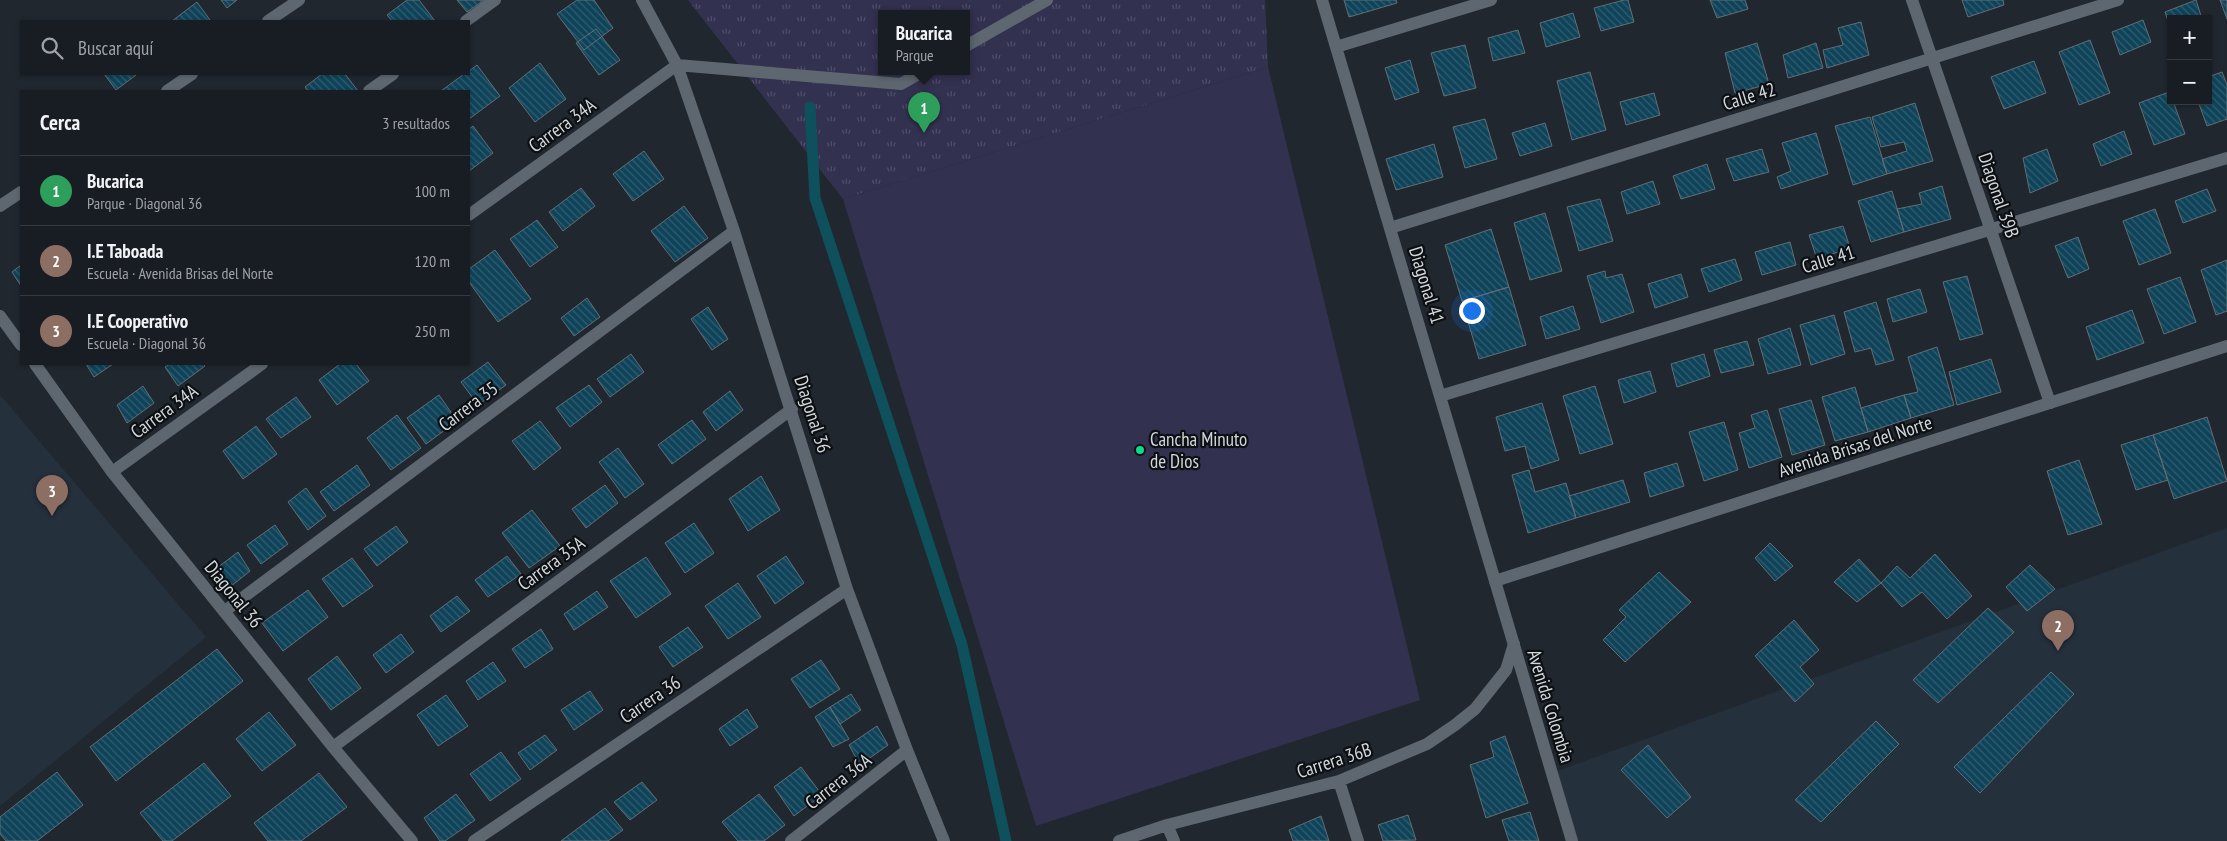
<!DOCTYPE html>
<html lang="es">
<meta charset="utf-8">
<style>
:root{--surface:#181d23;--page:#252a30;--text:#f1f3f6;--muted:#9fa2a6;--line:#363b41;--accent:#1a73e8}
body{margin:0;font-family:"PT Sans Narrow",sans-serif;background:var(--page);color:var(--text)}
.controls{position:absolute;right:15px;top:15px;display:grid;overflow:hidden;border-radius:0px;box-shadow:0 1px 4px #0004}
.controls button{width:45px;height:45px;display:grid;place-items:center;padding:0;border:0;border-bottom:1px solid var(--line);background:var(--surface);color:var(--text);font:25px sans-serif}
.you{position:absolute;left:1471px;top:310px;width:18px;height:18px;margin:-12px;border:4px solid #fff;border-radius:50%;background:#1a73e8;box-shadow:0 0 0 8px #1a73e833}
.badge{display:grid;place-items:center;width:32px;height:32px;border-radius:50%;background:var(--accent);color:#fff;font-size:16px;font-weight:700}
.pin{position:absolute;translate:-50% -41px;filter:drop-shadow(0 1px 2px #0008)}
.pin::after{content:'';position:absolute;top:26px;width:18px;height:15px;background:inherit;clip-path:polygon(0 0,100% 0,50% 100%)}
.popup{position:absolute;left:878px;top:10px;width:92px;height:65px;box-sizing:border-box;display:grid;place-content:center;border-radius:0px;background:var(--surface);filter:drop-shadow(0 1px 4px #0005);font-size:16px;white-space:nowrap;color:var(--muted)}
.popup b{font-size:19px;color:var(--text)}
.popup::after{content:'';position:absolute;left:50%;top:100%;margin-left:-10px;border:10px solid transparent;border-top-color:var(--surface)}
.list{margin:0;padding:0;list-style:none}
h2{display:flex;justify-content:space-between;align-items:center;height:65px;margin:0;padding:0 20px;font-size:21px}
h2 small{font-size:16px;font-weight:400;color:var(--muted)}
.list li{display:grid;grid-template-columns:32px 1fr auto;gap:15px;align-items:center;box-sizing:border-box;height:70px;padding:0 20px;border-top:1px solid var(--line)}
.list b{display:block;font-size:19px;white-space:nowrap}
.list p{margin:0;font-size:16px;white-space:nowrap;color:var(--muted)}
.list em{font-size:16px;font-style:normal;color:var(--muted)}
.icon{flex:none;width:28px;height:28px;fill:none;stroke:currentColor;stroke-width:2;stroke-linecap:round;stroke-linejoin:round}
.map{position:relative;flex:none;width:2227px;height:841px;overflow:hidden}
.search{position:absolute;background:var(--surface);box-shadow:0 1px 4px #0004;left:20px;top:20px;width:450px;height:55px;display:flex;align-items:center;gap:12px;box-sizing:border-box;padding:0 18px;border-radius:0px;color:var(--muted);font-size:19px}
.panel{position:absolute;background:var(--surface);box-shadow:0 1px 4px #0004;left:20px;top:90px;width:450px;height:275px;border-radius:0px}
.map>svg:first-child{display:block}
.built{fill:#25303d}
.park{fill:url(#park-tufts);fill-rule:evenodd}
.garden{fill:#333150}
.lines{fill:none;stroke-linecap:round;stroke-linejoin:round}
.stream{stroke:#0e505b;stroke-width:11}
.building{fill:url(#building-back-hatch);stroke:#626e75}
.minor{stroke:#5e6770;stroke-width:12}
.tertiary{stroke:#5e6770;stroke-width:12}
.poi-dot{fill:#10d98a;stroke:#0c1013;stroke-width:2}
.labels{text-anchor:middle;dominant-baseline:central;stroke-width:4.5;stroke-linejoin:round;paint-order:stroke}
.street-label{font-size:19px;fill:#d2d7dc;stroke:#0c1013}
.poi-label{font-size:19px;fill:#d2d7dc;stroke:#0c1013;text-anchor:start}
</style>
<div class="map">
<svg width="2227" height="841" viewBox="0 0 2227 841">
<defs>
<pattern id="park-tufts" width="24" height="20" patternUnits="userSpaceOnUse" patternTransform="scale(1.25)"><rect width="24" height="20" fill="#333150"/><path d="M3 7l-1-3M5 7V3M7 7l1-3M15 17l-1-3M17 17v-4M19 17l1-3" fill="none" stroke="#504e69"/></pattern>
<pattern id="building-back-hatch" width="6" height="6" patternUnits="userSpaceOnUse" patternTransform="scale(1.25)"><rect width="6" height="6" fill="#0f4359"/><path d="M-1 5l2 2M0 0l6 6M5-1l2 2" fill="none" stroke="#315d70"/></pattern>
</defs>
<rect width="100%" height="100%" fill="#20272f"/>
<path class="built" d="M0,395L206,637L0,806Z
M2227,528V841H1571L1552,773Z"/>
<path class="park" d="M688,0H1265L1268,67L843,199ZM882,14H966V72H882Z"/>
<path class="garden" d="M1268,67L1420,700L1036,826L843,199Z"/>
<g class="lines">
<path class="stream" d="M810,107L815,198L962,645L1006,841"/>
</g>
<path class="building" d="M221,0H237L227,8Z
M407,0H419L435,21H392L387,15Z
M457,0H484L467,12Z
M577,0H594L613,28L584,50L557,14Z
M1344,0H1396L1397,3L1349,17Z
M1624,0H1628L1634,22L1601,31L1594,8Z
M1710,0H1745L1748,9L1717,18Z
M1962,0H2003L2004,5L1968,17Z
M2196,0L2202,19H2171V30L2165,12Z
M2220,0H2227V19Z
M197,2L210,20L208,21H172Z
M1573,13L1580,37L1546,47L1540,23Z
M2143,20L2151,42L2120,55L2112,32Z
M1861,22L1869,55L1827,68L1823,50L1843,45L1838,28Z
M596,29L620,60L599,75L576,43Z
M1518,30L1525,53L1493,61L1488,38Z
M2090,40L2110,93L2079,105L2059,52Z
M1757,43L1769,84L1735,93L1725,53Z
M1816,43L1823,68L1788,78L1783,55Z
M1465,45L1476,88L1444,96L1431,53Z
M1410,60L1419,92L1395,100L1385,68Z
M2034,61L2046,93L2004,109L1991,77Z
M540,63L566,99L535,122L509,88Z
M477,65L500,96L469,119V91H441L464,74H469V71Z
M1590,72L1606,130L1572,140L1557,81Z
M2222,72L2227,85V119L2207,126L2198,101H2208V77Z
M104,74H134L136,75L116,90Z
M322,74H345L358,91H308L305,87Z
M2169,92L2171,101H2173L2185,134L2154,145L2139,103Z
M1654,93L1660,115L1626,125L1620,102Z
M1915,103L1933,161L1887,174L1882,159L1907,151L1904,142L1881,147L1872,117Z
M1870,117L1887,174L1853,185L1835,126Z
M1485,119L1497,159L1465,168L1453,127Z
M1545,123L1552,146L1520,156L1512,133Z
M473,126L493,153L469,171V129Z
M2124,131L2132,154L2101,166L2093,144Z
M1816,133L1828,174L1781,189L1777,177L1791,171L1782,143Z
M1434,144L1443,177L1396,190L1386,159Z
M1762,149L1769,172L1734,181L1726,159Z
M2047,149L2058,181L2030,193L2023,158Z
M644,151L664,179L633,201L613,174Z
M1707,164L1715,189L1681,199L1673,176Z
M1653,181L1660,204L1627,214L1621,192Z
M1942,186L1951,219L1904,232L1897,209L1922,204L1919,193Z
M581,188L595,206L563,231L549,212Z
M2207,189L2216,211L2183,223L2175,201Z
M1892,191L1904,232L1871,242L1858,201Z
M1600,199L1613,241L1579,251L1567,207Z
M684,206L708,238L675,262L651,231Z
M2155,209L2171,253L2139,265L2123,221Z
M1545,213L1562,271L1530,280L1514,223Z
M537,220L558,247L530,267L510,239Z
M1843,226L1850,248L1817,259L1809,235Z
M1491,229L1509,287L1462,301L1445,245Z
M2078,237L2089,269L2068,278L2055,246Z
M1790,242L1796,265L1762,275L1755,252Z
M495,250L531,299L498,322L469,282V269Z
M1735,259L1742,280L1709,292L1701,269Z
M2227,260V311L2216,315L2201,270Z
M21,265V286L12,272Z
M1605,271L1606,278L1622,274L1634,312L1601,323L1587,276Z
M1681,274L1688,297L1655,308L1648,284Z
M1967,276L1983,334L1960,340L1943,282Z
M2180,277L2196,322L2164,334L2147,289Z
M1509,287L1526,345L1479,359L1462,301Z
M1920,289L1927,312L1893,322L1887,299Z
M587,298L600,317L574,336L561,318Z
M1876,302L1894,360L1876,365L1871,348L1855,352L1844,312Z
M1573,306L1580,329L1546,339L1540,317Z
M708,307L728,339L712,350L691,319Z
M2132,310L2144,343L2097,360L2086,327Z
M1834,315L1845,354L1811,365L1800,325Z
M1790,328L1801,365L1768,374L1758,339Z
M1747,341L1754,365L1721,373L1714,350Z
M1937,347L1954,405L1911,418L1904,395L1918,392L1908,357Z
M631,354L644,372L610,397L597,379Z
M1704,354L1710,376L1677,387L1671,364Z
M1991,359L2001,392L1957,405L1949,372Z
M488,362L506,385L478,405L461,382Z
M86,364H113L94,377Z
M170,364H203L205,366L178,386L165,367Z
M340,364H356L369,381L337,405L319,380Z
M1650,371L1656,392L1624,403L1618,380Z
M589,385L602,402L570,427L556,408Z
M143,386L154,403L127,423L117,405Z
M1595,386L1613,444L1580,454L1563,396Z
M1855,387L1868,432L1835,441L1822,397Z
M730,391L743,410L716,431L703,412Z
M439,395L457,421L426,444L407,418Z
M1904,395L1911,418L1868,432L1861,408Z
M296,397L311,417L281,438L266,419Z
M1811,400L1825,445L1792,455L1779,409Z
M1542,403L1559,460L1531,469L1525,446L1505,451L1496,417Z
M1767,410L1782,457L1749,468L1739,433L1755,428L1751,415Z
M397,415L421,448L391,470L367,438Z
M2207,417L2227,481L2174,499L2153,435Z
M692,420L706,439L672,464L658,445Z
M540,421L561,448L534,470L512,441Z
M1724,422L1738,470L1704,481L1689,432Z
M256,426L277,454L243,479L223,451Z
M2153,435L2168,480L2136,490L2121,445Z
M618,448L644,484L625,498L599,462Z
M2079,460L2102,524L2068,535L2047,471Z
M1677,463L1684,486L1650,497L1644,473Z
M357,465L370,485L334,511L320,492Z
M1529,470L1535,492L1566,483L1576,518L1528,533L1512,475Z
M761,476L780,510L748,531L729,499Z
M1623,480L1630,502L1576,518L1569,496Z
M605,485L618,503L586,528L572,509Z
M306,488L326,516L308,530L288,502Z
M532,510L560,546L529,568L502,533Z
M694,523L714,553L685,573L665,543Z
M275,525L288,544L261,564L247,545Z
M396,526L408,542L377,566L364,549Z
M1770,543L1793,566L1775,581L1755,558Z
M238,552L250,571L225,591L213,571Z
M1935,554L1972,596L1947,619L1922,592L1902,607L1881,583L1897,566L1910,578Z
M507,556L521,574L488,597L475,580Z
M786,556L804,583L775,604L757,576Z
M646,557L671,594L636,618L610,581Z
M352,558L373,586L343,607L322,579Z
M1859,559L1881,583L1857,602L1834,582Z
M2030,565L2055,589L2027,611L2006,587Z
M1659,572L1691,602L1625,662L1603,640L1626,617L1619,610Z
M738,583L761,617L728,639L705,606Z
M308,590L328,617L283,651L262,623Z
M597,591L608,607L574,630L564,614Z
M457,596L470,611L441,632L430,616Z
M1988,608L2014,632L1938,703L1913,680Z
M1794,620L1819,650L1800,667L1814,684L1795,702L1755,656Z
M688,627L703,647L673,667L659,647Z
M541,629L553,649L525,668L512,649Z
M401,634L414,652L386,673L373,655Z
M217,649L243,681L116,781L90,747Z
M337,656L361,688L331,710L308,679Z
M821,660L840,689L810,708L791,679Z
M493,662L506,681L478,700L466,681Z
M2051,672L2074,694L1980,793L1954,767Z
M590,691L603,710L574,730L561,710Z
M851,694L861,710L840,724L830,707Z
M446,695L468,726L438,746L417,715Z
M830,707L849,739L833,747L815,717Z
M747,709L758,727L730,746L719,729Z
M269,712L296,745L262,771L236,739Z
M1876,721L1899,744L1821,822L1795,800Z
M877,726L888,745L860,765L849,745Z
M545,735L557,750L530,770L518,753Z
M1505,736L1528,803L1486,818L1470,765L1494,757L1490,742Z
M1648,745L1691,797L1667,818L1621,770Z
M501,752L521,779L490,801L470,774Z
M204,763L231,796L172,841H163L140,813Z
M801,767L822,795L794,816L774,787Z
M57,772L83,805L37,841H6L0,834V817Z
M319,773L347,807L301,841H268L254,823Z
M642,782L657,800L630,820L614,802Z
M456,794L475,820L445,841H440L424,818Z
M759,794L785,825L764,841H738L722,822Z
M605,808L623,830L608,841H561Z
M1530,812L1539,841H1509L1502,820Z
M1408,815L1416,840L1383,841L1378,825Z
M1321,816L1329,841H1293L1289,830Z"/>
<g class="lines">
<path class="minor" d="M642,0L677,65L734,231L847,589L907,750L944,841
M1322,0L1495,581
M1912,0L2050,403
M268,21L299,0
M466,21L495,0
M966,46L1047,0
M1336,47L1491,0
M167,91L192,74
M369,91L393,74
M0,206L21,192
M469,215L677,65L901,84L922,72
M1390,228L2118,0
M0,316L21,345
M35,364L112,472L333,747L412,841
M1440,396L2227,158
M112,472L262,364
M225,611L734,231
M333,747L792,409
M1339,781L1358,841
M1167,825L1174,841
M474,841L847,589
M791,841L907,750
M1119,841L1167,825L1339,781L1427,744L1455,725L1475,709L1506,670L1514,644"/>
<path class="tertiary" d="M1572,841L1495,581L2227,346"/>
</g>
<circle class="poi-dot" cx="1140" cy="450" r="5"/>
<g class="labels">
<g class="street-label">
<text transform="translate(1749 96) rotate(-17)">Calle 42</text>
<text transform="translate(562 125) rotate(-36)">Carrera 34A</text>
<text transform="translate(1999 195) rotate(71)">Diagonal 39B</text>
<text transform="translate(1828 259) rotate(-17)">Calle 41</text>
<text transform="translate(1427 285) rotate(73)">Diagonal 41</text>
<text transform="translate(468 406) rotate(-37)">Carrera 35</text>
<text transform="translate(164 411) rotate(-36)">Carrera 34A</text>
<text transform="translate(813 414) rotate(72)">Diagonal 36</text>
<text transform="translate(1855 446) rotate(-18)">Avenida Brisas del Norte</text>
<text transform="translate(551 563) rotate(-36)">Carrera 35A</text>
<text transform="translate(234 594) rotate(51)">Diagonal 36</text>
<text transform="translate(650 699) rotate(-34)">Carrera 36</text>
<text transform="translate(1551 706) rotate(73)">Avenida Colombia</text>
<text transform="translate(1334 760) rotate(-18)">Carrera 36B</text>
<text transform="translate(838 781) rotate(-38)">Carrera 36A</text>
</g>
<g class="poi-label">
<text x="1150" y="439">Cancha Minuto<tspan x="1150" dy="22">de Dios</tspan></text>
</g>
</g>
</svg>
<div class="controls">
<button>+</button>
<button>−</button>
</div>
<div class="you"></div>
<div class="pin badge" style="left:924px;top:133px;background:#2e9e5b">1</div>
<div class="popup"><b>Bucarica</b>Parque</div>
<div class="pin badge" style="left:2058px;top:651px;background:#8d6e63">2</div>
<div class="pin badge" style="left:52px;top:516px;background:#8d6e63">3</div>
<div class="search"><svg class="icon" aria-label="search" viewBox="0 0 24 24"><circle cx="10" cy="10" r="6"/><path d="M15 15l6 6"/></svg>Buscar aquí</div>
<section class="panel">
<h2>Cerca<small>3 resultados</small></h2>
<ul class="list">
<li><span class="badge" style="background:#2e9e5b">1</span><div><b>Bucarica</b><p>Parque · Diagonal 36</p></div><em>100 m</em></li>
<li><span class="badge" style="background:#8d6e63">2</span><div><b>I.E Taboada</b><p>Escuela · Avenida Brisas del Norte</p></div><em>120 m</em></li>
<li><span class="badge" style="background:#8d6e63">3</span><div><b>I.E Cooperativo</b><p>Escuela · Diagonal 36</p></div><em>250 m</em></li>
</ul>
</section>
</div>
